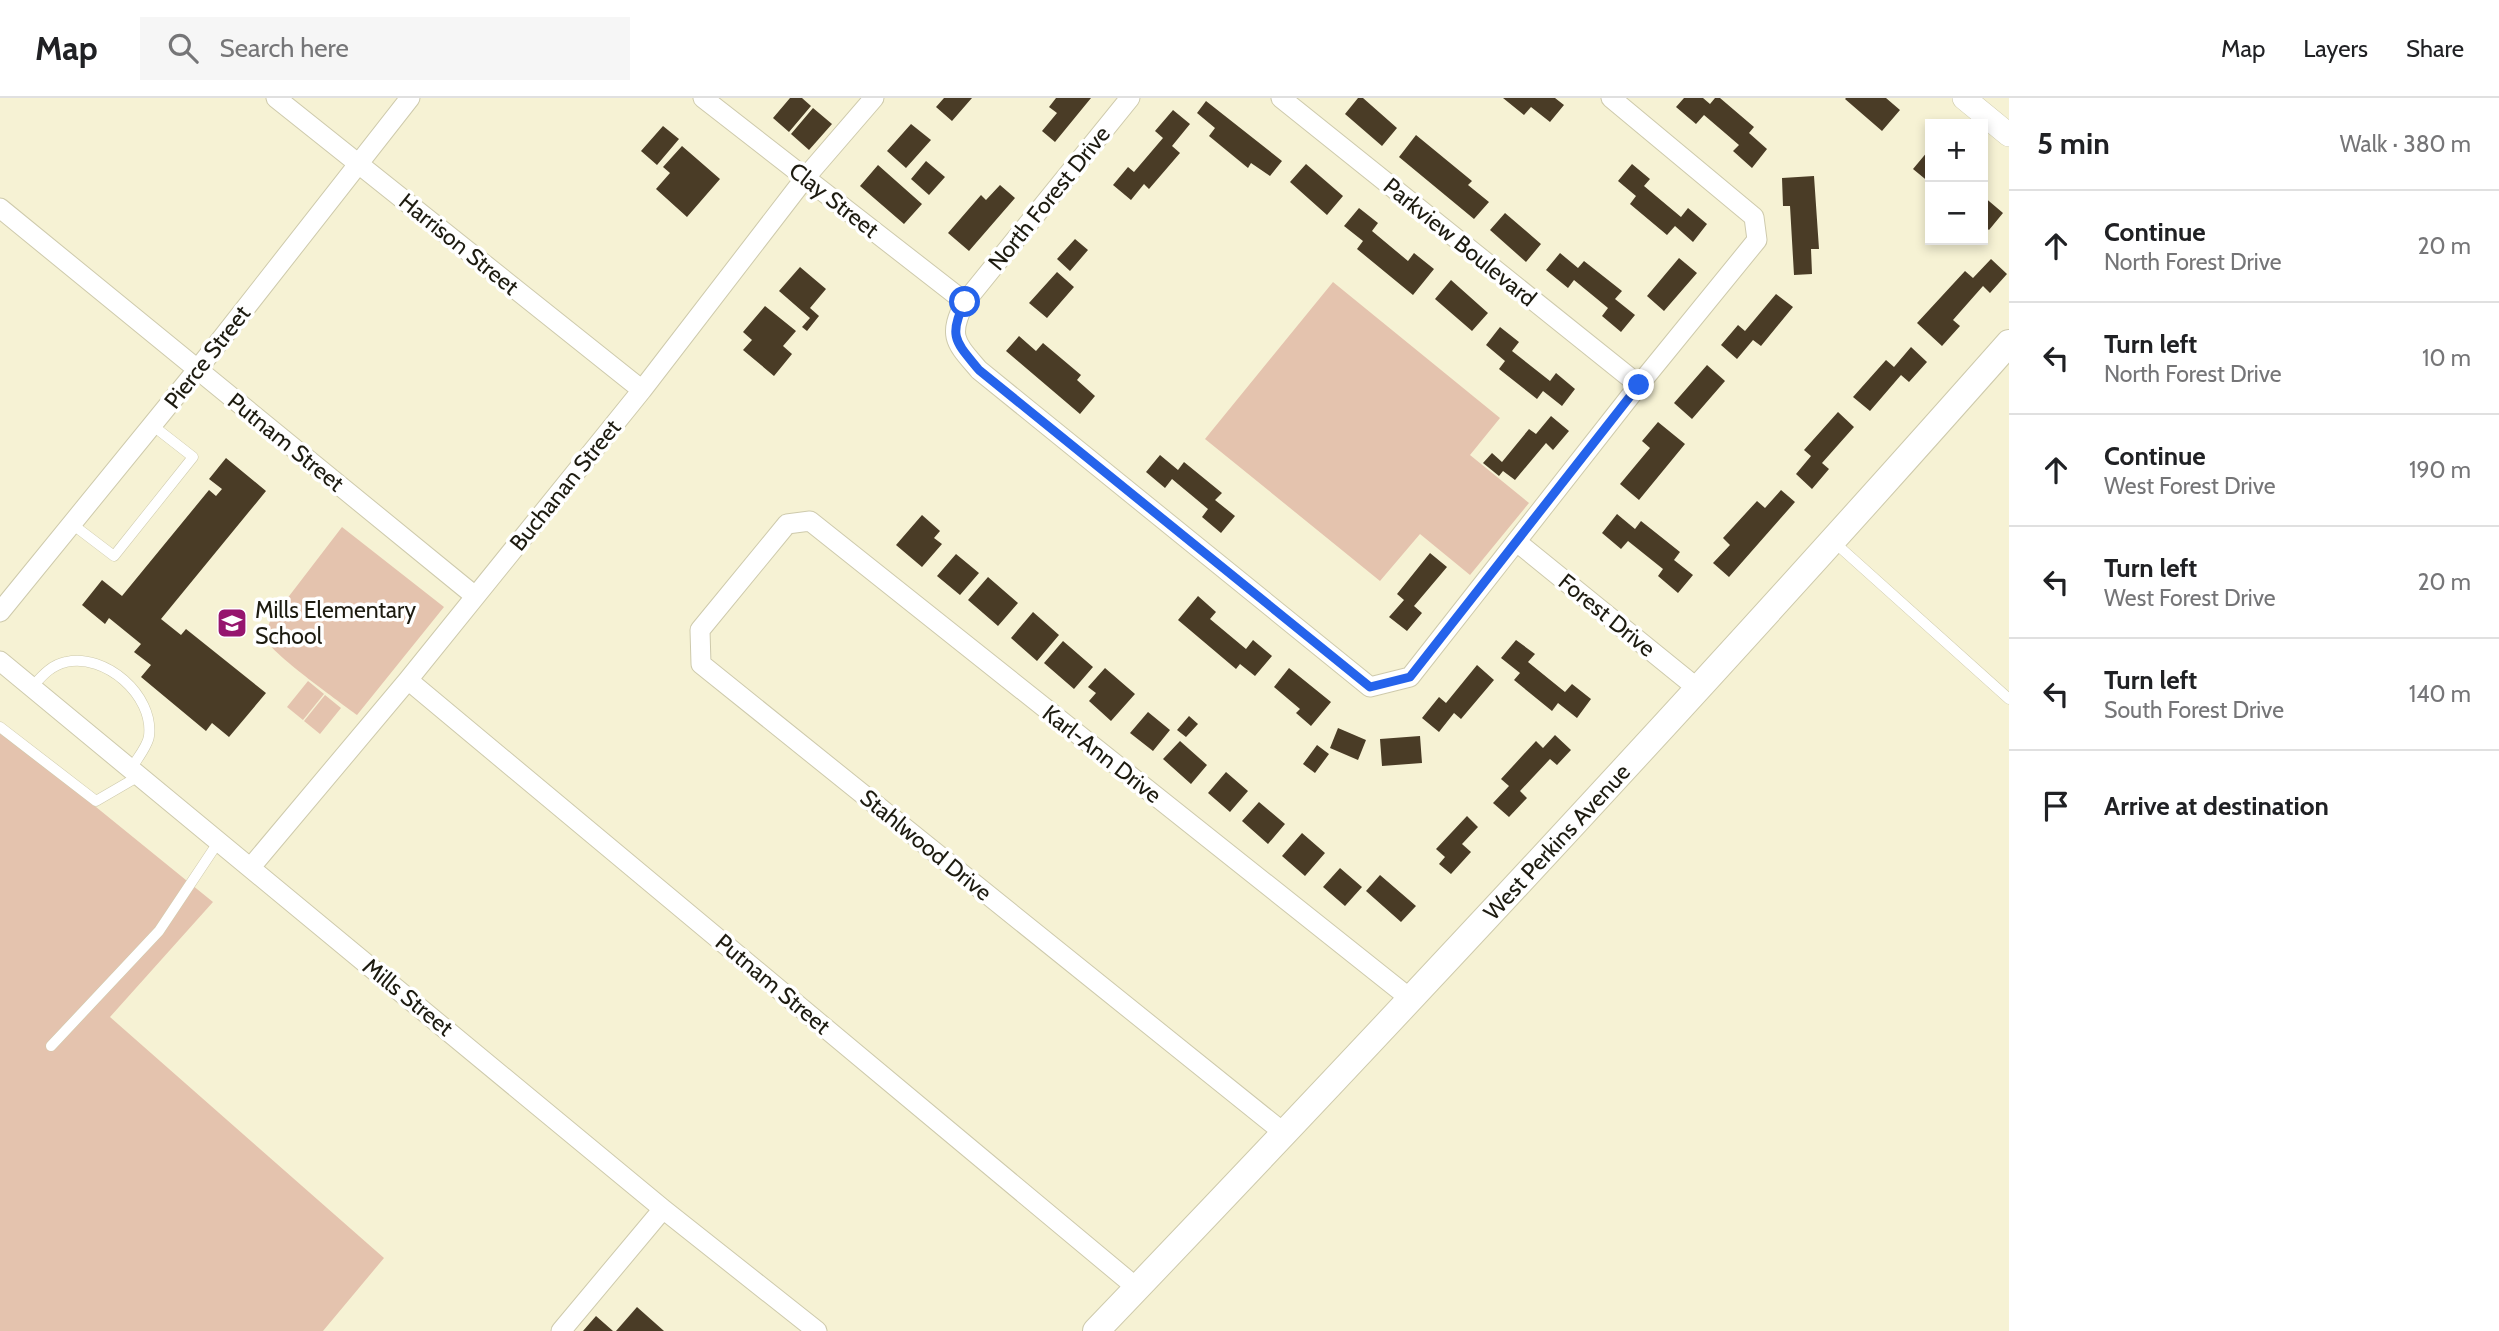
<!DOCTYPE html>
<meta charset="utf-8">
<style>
:root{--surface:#fff;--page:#f6f6f6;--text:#202124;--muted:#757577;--line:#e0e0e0}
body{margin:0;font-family:Cabin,sans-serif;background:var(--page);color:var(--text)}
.controls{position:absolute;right:21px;top:21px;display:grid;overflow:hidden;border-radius:0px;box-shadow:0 4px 10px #0003}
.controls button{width:63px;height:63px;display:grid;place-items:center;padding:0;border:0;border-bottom:2px solid var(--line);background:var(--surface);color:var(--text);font:35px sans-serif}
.stop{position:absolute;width:21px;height:21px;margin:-16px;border:5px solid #2563eb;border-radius:50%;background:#fff}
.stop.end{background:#2563eb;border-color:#fff;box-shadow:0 2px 7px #0008}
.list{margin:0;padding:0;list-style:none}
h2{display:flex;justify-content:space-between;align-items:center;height:91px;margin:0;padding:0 28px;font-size:30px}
h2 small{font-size:23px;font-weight:400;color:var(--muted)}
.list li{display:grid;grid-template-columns:46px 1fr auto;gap:21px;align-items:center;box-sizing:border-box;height:112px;padding:0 28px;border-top:2px solid var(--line)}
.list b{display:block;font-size:26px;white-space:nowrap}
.list p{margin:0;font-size:23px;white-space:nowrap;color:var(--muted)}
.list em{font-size:23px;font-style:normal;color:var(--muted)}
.icon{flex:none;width:38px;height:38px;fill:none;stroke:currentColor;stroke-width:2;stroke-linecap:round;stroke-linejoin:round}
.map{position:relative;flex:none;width:2009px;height:1233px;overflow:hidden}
header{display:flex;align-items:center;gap:42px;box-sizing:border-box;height:98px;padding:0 35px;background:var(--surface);border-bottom:2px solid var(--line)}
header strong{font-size:33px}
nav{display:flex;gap:38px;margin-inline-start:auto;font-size:24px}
.search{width:490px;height:63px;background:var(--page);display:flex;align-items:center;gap:18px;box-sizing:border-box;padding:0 24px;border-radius:0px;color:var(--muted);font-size:26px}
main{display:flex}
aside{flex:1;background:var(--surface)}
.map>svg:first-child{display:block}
.green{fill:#e4c3ae}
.building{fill:#4a3c26}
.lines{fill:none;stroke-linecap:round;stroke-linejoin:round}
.service-casing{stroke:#cecaac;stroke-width:11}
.minor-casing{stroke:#cecaac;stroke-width:21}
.tertiary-casing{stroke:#cecaac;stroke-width:24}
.secondary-casing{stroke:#cecaac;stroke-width:28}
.service{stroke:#fff;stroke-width:10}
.minor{stroke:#fff;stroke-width:19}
.tertiary{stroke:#fff;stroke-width:23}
.secondary{stroke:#fff;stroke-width:26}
.route{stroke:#2563eb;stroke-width:9}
.labels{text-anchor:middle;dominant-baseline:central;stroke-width:7;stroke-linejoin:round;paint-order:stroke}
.street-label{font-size:23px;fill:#1d1b10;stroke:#fff}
.poi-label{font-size:23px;fill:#1d1b10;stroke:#fff;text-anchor:start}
</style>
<header>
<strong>Map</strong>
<div class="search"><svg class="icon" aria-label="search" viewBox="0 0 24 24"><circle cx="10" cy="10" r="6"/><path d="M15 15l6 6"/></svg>Search here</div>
<nav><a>Map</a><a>Layers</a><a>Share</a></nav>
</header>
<main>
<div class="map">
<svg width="2009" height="1233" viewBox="0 0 2009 1233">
<rect width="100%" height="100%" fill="#f6f2d4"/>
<path class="green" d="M1333,184L1500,320L1470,357L1529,405L1470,477L1420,436L1380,483L1205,341Z
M342,429L444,509L357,617C341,605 274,557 268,544C265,537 268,530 270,523Z
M308,583L324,596L303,622L287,609Z
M325,597L341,610L320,636L304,623Z
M0,631L213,804L110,919L384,1160L323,1233H0Z"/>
<path class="building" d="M790,0H802L811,8L789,34L773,20Z
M944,0H972L952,23L936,9Z
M1056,0H1091L1055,44L1042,33L1057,15L1049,9Z
M1358,0H1363L1397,30L1382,48L1345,16Z
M1503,0H1555L1564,7L1550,24L1531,9L1524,17Z
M1684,0H1703L1710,6L1715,0H1720L1754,29L1749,35L1767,51L1752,70L1733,53L1739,47L1704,17L1696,26L1676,9Z
M1846,0H1886L1900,12L1882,33L1845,1Z
M1206,3L1282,63L1270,78L1251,65L1248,70L1209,38L1215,30L1197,15Z
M813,10L832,26L809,52L791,36Z
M1173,12L1190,26L1172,48L1180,55L1149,91L1144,86L1131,102L1113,87L1128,69L1134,74L1163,40L1155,33Z
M911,26L931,42L906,70L887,53Z
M663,28L679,41L657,67L641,53Z
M1416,37L1472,83L1468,87L1489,104L1474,121L1399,59Z
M682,48L720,81L687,119L656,91L670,75L663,69Z
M1928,53L1930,54V85L1913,71Z
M926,63L945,79L929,97L911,81Z
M1306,66L1343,98L1327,117L1290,84Z
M1632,66L1650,81L1644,88L1681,119L1688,110L1707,126L1693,144L1675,128L1667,137L1630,106L1636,98L1618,83Z
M878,67L922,106L904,126L860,88Z
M1814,78L1819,151H1811L1812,176L1794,177L1790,108H1783L1782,80Z
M1000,87L1015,100L969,153L948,135L981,97L986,102Z
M1983,98L2003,115L1989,132L1983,127Z
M1359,110L1378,125L1372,133L1408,163L1414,155L1434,171L1413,197L1357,151L1363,143L1344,128Z
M1505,115L1541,146L1526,164L1490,132Z
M1075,141L1088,152L1070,173L1057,161Z
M1560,155L1578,170L1584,163L1622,193L1615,201L1635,217L1621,234L1602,218L1608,210L1574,182L1568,190L1546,172Z
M1679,160L1697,175L1664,213L1647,198Z
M1991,161L2007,176L1990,195L1983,188L1953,222L1960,228L1942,248L1917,225L1965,173L1973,180Z
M800,169L826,191L810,210L819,218L807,233L802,229L810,220L779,193Z
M1057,174L1074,189L1047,220L1029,205Z
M1451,182L1488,215L1472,233L1435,201Z
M1776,196L1793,209L1761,248L1753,242L1737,261L1721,247L1738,227L1745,233Z
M765,208L796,233L783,248L792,256L774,278L743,252L752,242L743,234Z
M1500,229L1519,244L1512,253L1550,283L1556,275L1575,291L1562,308L1543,293L1537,301L1499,271L1505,263L1486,247Z
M1019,238L1036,253L1043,245L1081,277L1077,282L1095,298L1080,316L1006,253Z
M1911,249L1927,264L1909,284L1901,277L1870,313L1853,299L1886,262L1894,269Z
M1707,267L1725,283L1692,321L1674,305Z
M1838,314L1854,329L1822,365L1829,371L1812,391L1796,376L1811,358L1804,352Z
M1551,318L1569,333L1553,352L1546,345L1515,382L1503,373L1499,378L1483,365L1492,355L1502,364L1529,331L1536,336Z
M1658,324L1685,346L1639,402L1620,386L1650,350L1642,343Z
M1160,357L1178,372L1184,364L1222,395L1215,402L1235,418L1221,435L1202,419L1208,411L1172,381L1165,390L1146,374Z
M226,360L266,393L161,521L181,537L186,531L266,595L229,639L212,625L206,633L141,579L151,567L134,554L141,546L109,520L105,526L82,507L102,482L122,498L209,392L216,398L222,391L209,381Z
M1781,392L1795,404L1729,479L1713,465L1730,447L1723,440L1757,403L1765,410Z
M1617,416L1635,431L1641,423L1680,454L1674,462L1693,477L1678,495L1658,478L1663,471L1628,443L1621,451L1602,435Z
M922,417L940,433L934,440L942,446L922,469L896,447Z
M1430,455L1447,469L1414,508L1422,515L1407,533L1389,519L1404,502L1397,496Z
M956,456L979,475L960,497L937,478Z
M988,479L1018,505L998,528L968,502Z
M1198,498L1216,514L1210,521L1246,551L1253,542L1272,558L1255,578L1240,566L1236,571L1178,522Z
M1033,514L1059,537L1037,563L1011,540Z
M1516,542L1535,556L1528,564L1565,594L1572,586L1591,601L1577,620L1558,605L1552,613L1514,582L1520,575L1501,560Z
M1063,543L1093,569L1074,591L1044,565Z
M1477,567L1494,582L1461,621L1454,615L1439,634L1422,620L1439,599L1446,605Z
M1105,570L1135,596L1111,623L1089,603L1096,595L1088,589Z
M1289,570L1331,604L1311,628L1296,615L1300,611L1274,589Z
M1148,614L1170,632L1153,653L1130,635Z
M1189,618L1198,626L1186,639L1177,632Z
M1338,630L1366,642L1358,662L1330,650Z
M1555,637L1571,652L1557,667L1550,661L1520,693L1527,700L1509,719L1493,705L1509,688L1501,681L1536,643L1543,650Z
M1420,638L1422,665L1382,668L1380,641Z
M1180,643L1207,667L1191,686L1163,661Z
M1317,647L1329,656L1315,675L1303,666Z
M1226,674L1248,693L1230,714L1208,695Z
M1259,704L1285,726L1268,746L1242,723Z
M1467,718L1478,729L1462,746L1471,754L1451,776L1439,766L1445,759L1436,751Z
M1302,735L1325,755L1305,778L1282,758Z
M1340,770L1362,789L1345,808L1323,789Z
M1380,777L1416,808L1401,824L1366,793Z
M637,1209L664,1233H616Z
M596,1218L613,1233H583Z"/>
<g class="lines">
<g class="service-casing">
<path id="service" d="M72,426L114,458L193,359L152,327
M1834,444L2009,601
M32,589C42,578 51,567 66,564C105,555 154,597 149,638C148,648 136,662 131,671
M0,629L96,703L139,678
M51,948L159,833L219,743"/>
</g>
<g class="minor-casing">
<path id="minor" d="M276,0L642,292
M703,0L965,204
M1130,0L965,204C947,239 956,245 979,272L1370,589L1410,579L1639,287L1757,142L1754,119L1611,0
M1281,0L1639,287
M0,110L475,498
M1517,444L1697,590
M0,514L197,272L410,0
M0,563L663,1111L817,1233
M408,582L1137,1190
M251,769L408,582L642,292L805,80L874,0
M1284,1035L701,566L700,532L787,426L810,423L1412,902
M561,1233L663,1111"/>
</g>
<g class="tertiary-casing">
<path id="tertiary" d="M1964,0L2009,37"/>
</g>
<g class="secondary-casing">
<g id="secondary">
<path id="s1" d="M1096,1233C1406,909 1712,581 2009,245"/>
</g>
</g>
<use href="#service" class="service"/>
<use href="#minor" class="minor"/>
<use href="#tertiary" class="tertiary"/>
<use href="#secondary" class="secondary"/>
</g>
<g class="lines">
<path class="route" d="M965,204C947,239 957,245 979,272L1370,589L1410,579L1639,287"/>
</g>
<defs>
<g id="school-square" transform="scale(1.575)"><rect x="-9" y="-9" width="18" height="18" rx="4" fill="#96156e" stroke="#fff"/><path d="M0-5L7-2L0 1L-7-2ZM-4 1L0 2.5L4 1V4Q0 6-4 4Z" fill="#fff"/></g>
</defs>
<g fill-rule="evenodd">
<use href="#school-square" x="232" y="525"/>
</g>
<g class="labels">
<g class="street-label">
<text transform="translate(1049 100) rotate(-51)">North Forest Drive</text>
<text transform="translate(834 102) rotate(38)">Clay Street</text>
<text transform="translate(1460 144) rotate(39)">Parkview Boulevard</text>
<text transform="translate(459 146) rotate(39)">Harrison Street</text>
<text transform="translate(207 259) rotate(-52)">Pierce Street</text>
<text transform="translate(286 344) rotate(39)">Putnam Street</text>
<text transform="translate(565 387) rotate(-51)">Buchanan Street</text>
<text transform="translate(1607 517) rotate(39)">Forest Drive</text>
<text transform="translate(1102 656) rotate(38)">Karl-Ann Drive</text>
<text stroke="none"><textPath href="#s1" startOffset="672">West Perkins Avenue</textPath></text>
<text transform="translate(926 747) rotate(39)">Stahlwood Drive</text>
<text transform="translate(773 886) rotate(40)">Putnam Street</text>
<text transform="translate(408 899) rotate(39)">Mills Street</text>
</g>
<g class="poi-label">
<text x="255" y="512">Mills Elementary<tspan x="255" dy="26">School</tspan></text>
</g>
</g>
</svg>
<div class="controls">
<button>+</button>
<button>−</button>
</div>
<div class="stop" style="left:965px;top:204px"></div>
<div class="stop end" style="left:1639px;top:287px"></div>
</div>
<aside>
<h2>5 min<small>Walk · 380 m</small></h2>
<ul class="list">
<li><svg class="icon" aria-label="ahead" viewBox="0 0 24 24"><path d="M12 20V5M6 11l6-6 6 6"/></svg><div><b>Continue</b><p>North Forest Drive</p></div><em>20 m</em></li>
<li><svg class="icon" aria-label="left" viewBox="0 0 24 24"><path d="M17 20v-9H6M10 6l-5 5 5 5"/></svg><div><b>Turn left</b><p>North Forest Drive</p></div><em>10 m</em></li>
<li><svg class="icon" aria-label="ahead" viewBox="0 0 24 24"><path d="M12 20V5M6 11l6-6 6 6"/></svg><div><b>Continue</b><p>West Forest Drive</p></div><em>190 m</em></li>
<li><svg class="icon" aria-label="left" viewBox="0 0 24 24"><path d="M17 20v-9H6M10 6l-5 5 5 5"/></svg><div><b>Turn left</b><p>West Forest Drive</p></div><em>20 m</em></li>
<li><svg class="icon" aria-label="left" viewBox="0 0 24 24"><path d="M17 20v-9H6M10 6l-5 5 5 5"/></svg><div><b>Turn left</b><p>South Forest Drive</p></div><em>140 m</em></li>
<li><svg class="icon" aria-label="arrive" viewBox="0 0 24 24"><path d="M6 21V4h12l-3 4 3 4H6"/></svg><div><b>Arrive at destination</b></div></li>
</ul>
</aside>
</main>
